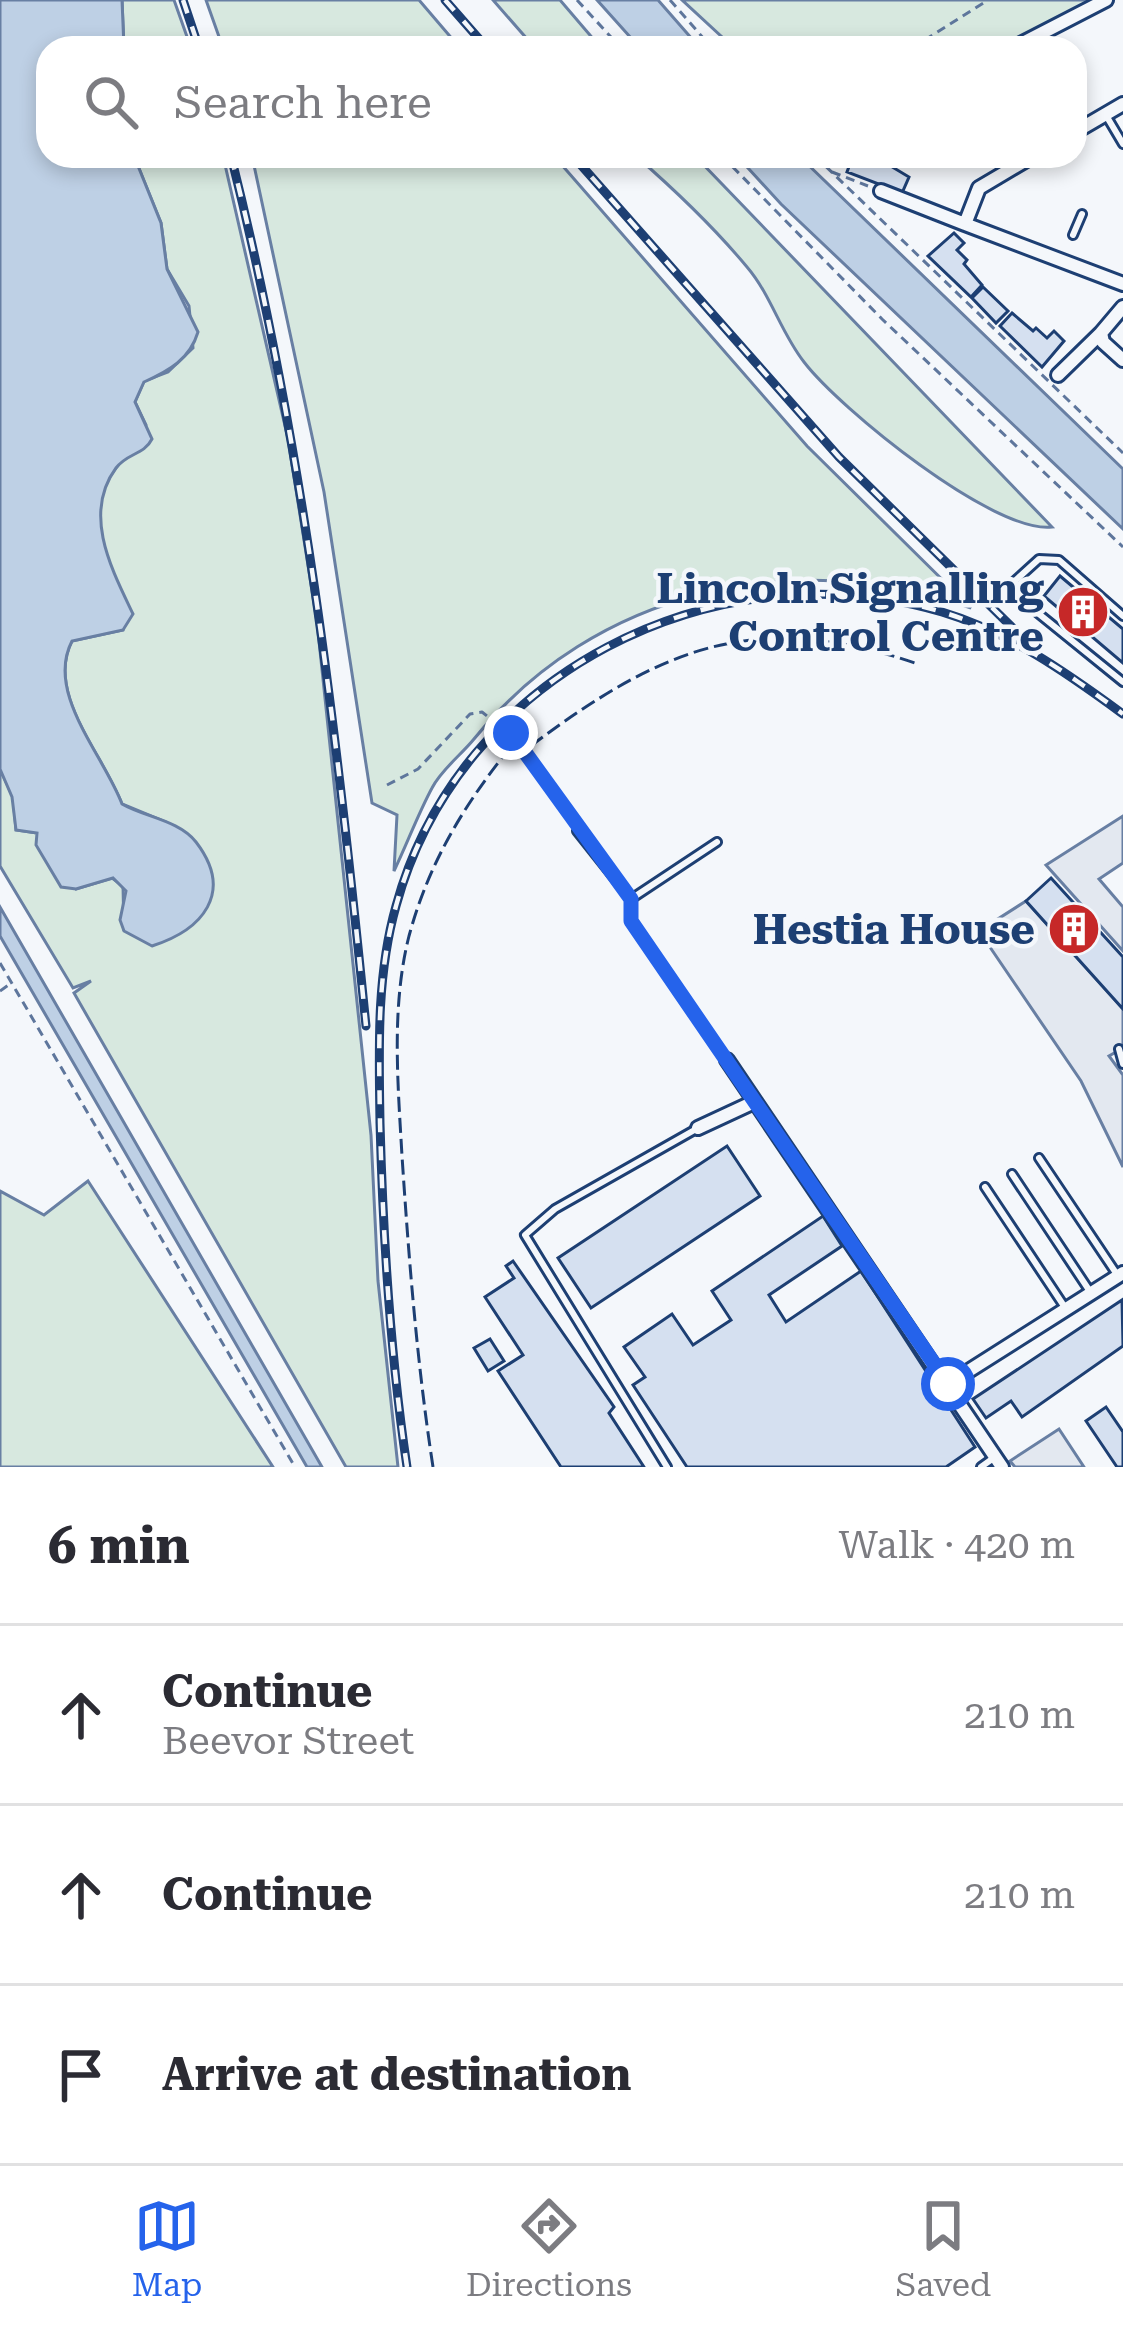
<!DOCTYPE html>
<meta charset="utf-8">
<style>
:root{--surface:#fff;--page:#f7f7f7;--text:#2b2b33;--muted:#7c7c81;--line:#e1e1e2;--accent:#2563eb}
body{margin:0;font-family:"Roboto Serif",serif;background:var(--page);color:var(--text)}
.stop{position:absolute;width:36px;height:36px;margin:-27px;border:9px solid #2563eb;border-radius:50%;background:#fff}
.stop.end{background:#2563eb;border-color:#fff;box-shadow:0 3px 12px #0008}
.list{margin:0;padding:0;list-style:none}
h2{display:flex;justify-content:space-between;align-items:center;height:156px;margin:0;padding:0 48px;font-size:51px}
h2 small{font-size:39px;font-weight:400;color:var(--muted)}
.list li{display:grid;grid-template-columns:78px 1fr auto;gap:36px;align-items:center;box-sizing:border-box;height:180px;padding:0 48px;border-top:3px solid var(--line)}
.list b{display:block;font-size:45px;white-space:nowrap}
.list p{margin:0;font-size:39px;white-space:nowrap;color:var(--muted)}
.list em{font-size:39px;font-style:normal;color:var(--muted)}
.icon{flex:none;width:66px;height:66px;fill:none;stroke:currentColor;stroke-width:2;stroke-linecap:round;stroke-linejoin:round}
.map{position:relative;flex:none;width:1123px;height:1467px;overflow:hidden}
.search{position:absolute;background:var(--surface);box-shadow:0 6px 18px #0003;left:36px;right:36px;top:36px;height:132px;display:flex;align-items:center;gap:30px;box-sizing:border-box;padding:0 42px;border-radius:36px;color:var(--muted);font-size:45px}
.sheet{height:696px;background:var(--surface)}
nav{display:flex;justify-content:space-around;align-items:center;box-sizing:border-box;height:168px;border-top:3px solid var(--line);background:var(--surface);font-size:33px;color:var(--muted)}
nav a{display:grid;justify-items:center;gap:6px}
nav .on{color:var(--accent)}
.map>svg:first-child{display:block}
.green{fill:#d7e8df;stroke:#687fa3;stroke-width:3}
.parking{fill:#e3e8f0;stroke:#687fa3;stroke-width:3}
.water{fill:#bed0e5;stroke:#687fa3;stroke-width:3}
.building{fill:#d5e0f0;stroke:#1d3f73;stroke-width:3}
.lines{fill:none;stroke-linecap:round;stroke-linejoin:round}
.lane-casing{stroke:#1d3f73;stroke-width:12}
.street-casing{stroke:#1d3f73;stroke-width:18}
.path{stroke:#5e769c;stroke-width:3;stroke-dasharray:9 6;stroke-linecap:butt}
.lane{stroke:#f4f7fb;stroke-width:6}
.street{stroke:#f4f7fb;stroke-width:12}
.rail-casing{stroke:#1d3f73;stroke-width:9}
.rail{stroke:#f4f7fb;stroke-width:4.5;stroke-dasharray:14;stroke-linecap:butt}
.fence{stroke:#1d3f73;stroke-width:3;stroke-dasharray:15 6;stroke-linecap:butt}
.route{stroke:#2563eb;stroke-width:15}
.labels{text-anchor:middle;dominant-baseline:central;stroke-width:9;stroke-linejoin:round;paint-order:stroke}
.poi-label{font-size:42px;font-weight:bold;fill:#1d3f73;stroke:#f4f7fb;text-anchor:end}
</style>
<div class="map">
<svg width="1123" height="1467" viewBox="0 0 1123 1467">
<rect width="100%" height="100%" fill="#f4f7fb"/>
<path class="green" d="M122,0H174L191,48H124Z
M206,0H419L460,48H223Z
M493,0H560L601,48H535Z
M682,0H1098L1012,48H734Z
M134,156H223L288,439L317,622L371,1135L378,1281L398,1467H346L74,993L91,981L73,988L0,866V769L13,797L16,830L37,833L76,889L112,878L123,886L124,931L166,822L122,804C103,754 45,693 72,641L123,630L127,603C107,575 91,520 105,486C115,462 134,452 146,425L135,402L144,381L168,372L193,348L189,306L167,269L161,223Z
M252,156H554L807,446L971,608C794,545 594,590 474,739C461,755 441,770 432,788C418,814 407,844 394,871L397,815L372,803L324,492Z
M636,156H695L1052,527C994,534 840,409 804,362C781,333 771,295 747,267C713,226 676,191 636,156Z
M88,1181L273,1467H0V1191L44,1215Z"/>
<path class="parking" d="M1123,816V863L1099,879L1123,907V951L1046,865Z
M1026,901L1123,1009V1048L1109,1056L1123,1075V1167L1081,1081L979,931Z
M1059,1429L1084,1467H1015L1010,1461Z"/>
<path class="water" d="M0,0H122L124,48H48V156H134L161,223L167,269L198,332C190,359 169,371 144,382L135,402L152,439C144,455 127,453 116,468C82,514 112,570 133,614L123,630L72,641C45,693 103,754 122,804C144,817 179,820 196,842C235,893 202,930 152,946L124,931L120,920L126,891L113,878L76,889L61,887L36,845L37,833L16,830L12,797L0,769Z
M597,0H658L700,48H640Z
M737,156H799L1123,469V529L781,204Z
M0,907L322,1467H307L0,936Z"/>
<path class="building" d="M853,156H874L909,177L902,193L847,172Z
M954,233L964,243L957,250L967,260L964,264L982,285L971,297L928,256Z
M983,287L1008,311L996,323L972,298Z
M1012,313L1033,331L1036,328L1047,338L1054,331L1064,341L1042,367L1000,326Z
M1060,576L1123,629V663L1044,596Z
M1051,878L1123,957V1009L1026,901Z
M727,1146L760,1196L591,1308L558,1258Z
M823,1216L842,1246L769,1295L786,1322L861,1271L975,1447L946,1467H687L633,1385L645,1377L624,1347L672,1314L693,1345L731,1320L712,1291Z
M513,1261L614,1407L609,1413L644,1467H561L498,1371L523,1355L485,1297L514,1278L506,1266Z
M1122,1300L1123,1346L1022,1417L1011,1401L986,1418L973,1399Z
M490,1339L504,1361L488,1371L474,1348Z
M1106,1407L1123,1432V1467H1117L1086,1421Z"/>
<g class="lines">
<g class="lane-casing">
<path id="lane" d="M1107,117L1123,144
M1073,235L1082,214
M1123,616L1059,560L1039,559L1007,588L1123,682
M577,831L631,899V921L727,1060
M631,899L717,842
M1119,1049L1123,1064
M1039,1158L1118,1276
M1012,1174L1091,1293
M985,1187L1066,1309
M667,1467L525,1235L555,1209L698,1128
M981,1467L995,1457"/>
</g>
<g class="street-casing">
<path id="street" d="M1013,48L1106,0
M1075,132L1123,104
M1033,156L979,188L965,224L1123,284
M881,191L965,224
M1123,307L1101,333L1103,342L1123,360
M1058,375L1101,333
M727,1060L1002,1467
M698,1128L754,1102
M948,1384L1123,1273"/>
</g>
<path class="path" d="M577,0L621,48
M670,0L712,48
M912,48L988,0
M722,156L882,319L1123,547
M815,156L1123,453
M832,172L868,186
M387,785L418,769L470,714L482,712L521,743L573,825
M0,963L295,1467
M0,991L10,984"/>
<use href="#lane" class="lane"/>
<use href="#street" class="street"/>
<g class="rail-casing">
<path id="rail" d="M183,0L199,48
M445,0L487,48
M231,156C303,443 337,732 366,1026
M573,156L839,457L1022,637
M407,1467C390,1353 383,1238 380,1123C379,1051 376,977 396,906C459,674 715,545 942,612C1009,632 1067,673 1123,714"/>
</g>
<use href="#rail" class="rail"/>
<path class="fence" d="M514,731L532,745C663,647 755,609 915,663
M433,1467C417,1363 409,1261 402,1156C398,1085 391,1007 409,936C429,862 465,803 513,744L509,736"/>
</g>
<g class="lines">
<path class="route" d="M511,733L631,899V921L948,1384"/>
</g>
<defs>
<g id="building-disc" transform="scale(2.7)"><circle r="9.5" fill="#c62828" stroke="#f4f7fb"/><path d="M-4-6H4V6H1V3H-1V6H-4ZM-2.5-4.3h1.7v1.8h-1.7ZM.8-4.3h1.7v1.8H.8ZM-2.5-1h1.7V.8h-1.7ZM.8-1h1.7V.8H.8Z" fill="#fff"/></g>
</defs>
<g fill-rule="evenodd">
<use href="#building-disc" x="1083" y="612"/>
<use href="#building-disc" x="1074" y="929"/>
</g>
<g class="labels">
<g class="poi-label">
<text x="1044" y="588">Lincoln Signalling<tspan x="1044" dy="48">Control Centre</tspan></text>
<text x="1035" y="929">Hestia House</text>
</g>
</g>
</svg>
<div class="stop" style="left:948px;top:1384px"></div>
<div class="stop end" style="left:511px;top:733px"></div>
<div class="search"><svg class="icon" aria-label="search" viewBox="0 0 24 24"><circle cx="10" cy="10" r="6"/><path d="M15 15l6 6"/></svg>Search here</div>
</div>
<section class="sheet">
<h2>6 min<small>Walk · 420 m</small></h2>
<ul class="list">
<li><svg class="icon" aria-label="ahead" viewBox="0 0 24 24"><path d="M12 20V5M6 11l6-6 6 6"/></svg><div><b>Continue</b><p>Beevor Street</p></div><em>210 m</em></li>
<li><svg class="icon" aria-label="ahead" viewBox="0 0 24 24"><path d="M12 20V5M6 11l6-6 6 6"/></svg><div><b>Continue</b></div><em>210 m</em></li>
<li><svg class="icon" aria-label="arrive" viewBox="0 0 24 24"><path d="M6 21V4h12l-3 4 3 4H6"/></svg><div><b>Arrive at destination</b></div></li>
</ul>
</section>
<nav>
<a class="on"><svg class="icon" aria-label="map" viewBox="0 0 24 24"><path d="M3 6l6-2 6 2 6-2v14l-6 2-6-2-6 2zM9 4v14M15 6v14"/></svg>Map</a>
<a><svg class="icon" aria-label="directions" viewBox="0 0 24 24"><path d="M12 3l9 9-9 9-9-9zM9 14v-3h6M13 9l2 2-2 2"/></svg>Directions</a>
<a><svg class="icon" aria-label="saved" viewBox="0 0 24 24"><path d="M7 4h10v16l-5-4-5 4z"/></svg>Saved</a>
</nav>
